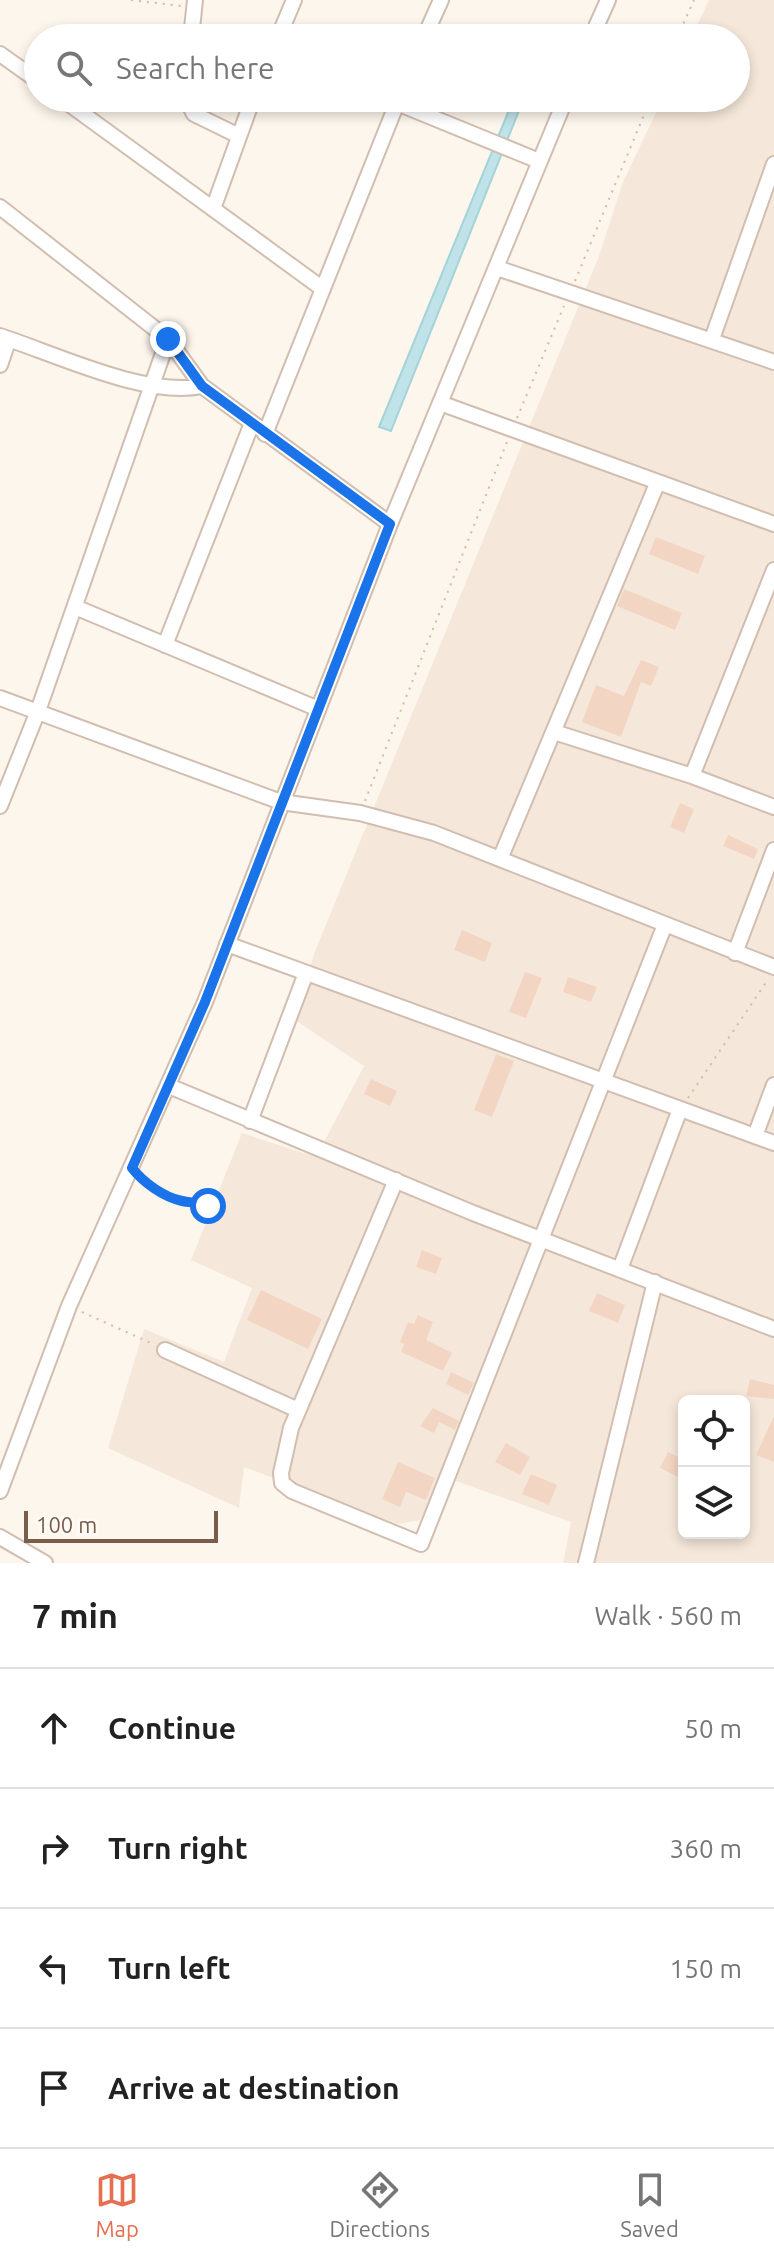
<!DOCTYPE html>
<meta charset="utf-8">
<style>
:root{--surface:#fff;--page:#f6f6f6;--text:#222;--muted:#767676;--line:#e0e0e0;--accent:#e76f51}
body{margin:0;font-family:Ubuntu,sans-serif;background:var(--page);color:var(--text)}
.controls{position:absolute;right:24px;bottom:24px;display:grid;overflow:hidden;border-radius:12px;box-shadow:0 4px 12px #0003}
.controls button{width:72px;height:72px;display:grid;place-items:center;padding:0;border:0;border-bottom:2px solid var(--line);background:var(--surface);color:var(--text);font:40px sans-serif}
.scale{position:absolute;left:24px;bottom:20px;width:194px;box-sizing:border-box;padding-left:8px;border:4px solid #7a5c4d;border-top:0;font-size:22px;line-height:28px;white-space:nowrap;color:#7a5c4d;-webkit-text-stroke:6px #fffaf3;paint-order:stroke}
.stop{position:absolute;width:24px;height:24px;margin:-18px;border:6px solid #1a73e8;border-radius:50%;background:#fff}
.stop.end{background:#1a73e8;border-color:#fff;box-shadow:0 2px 8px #0008}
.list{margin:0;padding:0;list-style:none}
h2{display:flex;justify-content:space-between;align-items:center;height:104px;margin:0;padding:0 32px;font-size:34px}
h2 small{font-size:26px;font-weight:400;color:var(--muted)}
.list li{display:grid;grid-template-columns:52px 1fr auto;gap:24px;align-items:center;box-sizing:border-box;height:120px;padding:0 32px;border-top:2px solid var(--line)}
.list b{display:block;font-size:30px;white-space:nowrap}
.list em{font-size:26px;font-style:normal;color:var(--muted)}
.icon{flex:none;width:44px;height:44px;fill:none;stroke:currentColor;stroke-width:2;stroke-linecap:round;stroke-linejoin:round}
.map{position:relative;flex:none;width:774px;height:1563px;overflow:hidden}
.search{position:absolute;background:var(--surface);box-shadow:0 4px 12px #0003;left:24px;right:24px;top:24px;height:88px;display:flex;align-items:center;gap:20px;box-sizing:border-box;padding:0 28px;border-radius:44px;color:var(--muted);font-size:30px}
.sheet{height:584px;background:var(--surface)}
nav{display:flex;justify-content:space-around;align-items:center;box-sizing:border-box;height:112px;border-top:2px solid var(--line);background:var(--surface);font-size:22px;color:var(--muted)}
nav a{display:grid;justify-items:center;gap:4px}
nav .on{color:var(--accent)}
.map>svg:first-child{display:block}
.residential{fill:#f5e8da;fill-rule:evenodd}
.water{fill:#bfe3e8;stroke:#a5d3da;stroke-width:2}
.building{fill:#f3d5c3}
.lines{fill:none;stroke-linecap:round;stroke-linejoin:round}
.minor-casing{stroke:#d1beb0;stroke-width:18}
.path{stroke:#d9b8a5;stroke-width:2;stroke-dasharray:2 6;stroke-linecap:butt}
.minor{stroke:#fff;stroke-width:14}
.route{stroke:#1a73e8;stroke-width:10}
</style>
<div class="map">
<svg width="774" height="1563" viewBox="0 0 774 1563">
<rect width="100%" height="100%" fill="#fdf6ec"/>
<path class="residential" d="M709,0H774V1563H563L571,1522L442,1476L420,1520L398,1524L244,1467L239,1508L108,1448L144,1329L224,1362L252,1288L191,1260L242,1133L316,1157L364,1066L295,1020L314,954L599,256L623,182L663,98H736V38H691ZM684,1401H744V1533H684Z"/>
<path class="water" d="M514,98H524L391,431L379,427Z"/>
<path class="building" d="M656,537L705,556L698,574L649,554Z
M624,589L682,613L675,630L617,606Z
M641,660L659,667L651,686L641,682L621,737L582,722L596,685L624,696Z
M680,803L694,809L684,833L670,827Z
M728,835L758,849L754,859L723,846Z
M462,930L492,943L485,962L454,950Z
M525,972L542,978L526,1018L509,1012Z
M568,977L597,987L591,1002L563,992Z
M496,1054L514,1061L492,1117L474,1110Z
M371,1079L397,1091L390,1106L364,1094Z
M422,1250L442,1258L436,1274L416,1267Z
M261,1290L322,1319L308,1349L247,1320Z
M597,1293L625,1305L618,1323L589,1311Z
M418,1315L433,1322L426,1340L452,1353L443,1371L401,1352L404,1344L400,1342L408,1322L414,1324Z
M451,1372L474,1383L468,1395L446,1384Z
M750,1379L774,1385V1399L746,1396Z
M433,1408L459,1421L455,1430L439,1422L434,1433L420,1426Z
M774,1416V1462L756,1455Z
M506,1443L530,1457L520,1475L495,1462Z
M668,1452L684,1460V1480L660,1468Z
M398,1462L435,1478L426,1500L406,1492L400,1507L382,1499Z
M531,1474L557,1485L549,1505L522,1494Z"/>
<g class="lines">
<g class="minor-casing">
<path id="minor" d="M191,38L195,0
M278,38L294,0
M424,38L441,0
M591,38L608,0
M0,54L38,81
M61,98L323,289
M186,98L194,114L237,135
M397,103L539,161
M0,207L168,339L202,386
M213,209L253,98
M497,268L774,362
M0,336C55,354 147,398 202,386L390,524
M712,339L774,164
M0,365L9,339
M440,403L774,524
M265,434L399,98
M75,607L316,708
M165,645L252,423
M0,698L281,802L360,813L434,833L774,967
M554,732L692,776L774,807
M692,776L774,570
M0,806L38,711L168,339
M500,859L657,484
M227,944L774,1143
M735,953L774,850
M169,1086L473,1213L774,1329
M250,1121L306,973
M755,1136L774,1085
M396,1180L291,1428L281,1473L282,1483L292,1491L421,1544L664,927
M620,1269L680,1109
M165,1350L298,1410
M0,1491L69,1306L205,1002L390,524L566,98
M0,1537L45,1563
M586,1563L655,1282"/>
</g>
<path class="path" d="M131,0L181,6
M677,38L694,0
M575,281L651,98
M517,418L564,306
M365,801L507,442
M688,1098L767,981
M140,1178C156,1198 187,1197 208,1206
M82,1312L153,1344"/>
<use href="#minor" class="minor"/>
</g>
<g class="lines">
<path class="route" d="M168,339L202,386L390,524L205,1002L132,1168C143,1182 163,1197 182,1201C192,1203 198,1202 208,1206"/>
</g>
</svg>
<div class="controls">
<button><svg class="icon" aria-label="locate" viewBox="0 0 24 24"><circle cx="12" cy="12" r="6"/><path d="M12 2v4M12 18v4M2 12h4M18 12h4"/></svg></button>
<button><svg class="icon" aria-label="layers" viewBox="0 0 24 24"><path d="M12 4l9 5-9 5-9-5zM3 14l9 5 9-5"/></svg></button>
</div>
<div class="scale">100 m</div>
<div class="stop" style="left:208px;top:1206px"></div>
<div class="stop end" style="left:168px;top:339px"></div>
<div class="search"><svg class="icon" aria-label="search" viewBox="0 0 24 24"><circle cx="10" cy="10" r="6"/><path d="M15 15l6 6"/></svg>Search here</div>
</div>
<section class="sheet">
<h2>7 min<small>Walk · 560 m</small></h2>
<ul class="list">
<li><svg class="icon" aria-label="ahead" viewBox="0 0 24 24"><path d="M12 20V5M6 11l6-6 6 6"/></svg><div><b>Continue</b></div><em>50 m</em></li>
<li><svg class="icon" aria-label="right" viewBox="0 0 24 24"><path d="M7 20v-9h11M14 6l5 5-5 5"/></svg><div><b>Turn right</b></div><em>360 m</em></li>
<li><svg class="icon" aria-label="left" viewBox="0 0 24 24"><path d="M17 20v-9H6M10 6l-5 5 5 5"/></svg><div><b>Turn left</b></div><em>150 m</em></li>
<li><svg class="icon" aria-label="arrive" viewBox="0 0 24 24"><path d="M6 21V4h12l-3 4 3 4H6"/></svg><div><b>Arrive at destination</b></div></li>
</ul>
</section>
<nav>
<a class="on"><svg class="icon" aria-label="map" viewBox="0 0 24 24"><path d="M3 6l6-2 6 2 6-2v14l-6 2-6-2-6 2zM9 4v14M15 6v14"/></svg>Map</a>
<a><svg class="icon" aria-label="directions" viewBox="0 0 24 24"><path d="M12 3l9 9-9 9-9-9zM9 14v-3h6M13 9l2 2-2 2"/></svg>Directions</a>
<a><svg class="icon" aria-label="saved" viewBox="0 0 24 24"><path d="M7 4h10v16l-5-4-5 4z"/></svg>Saved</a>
</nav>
